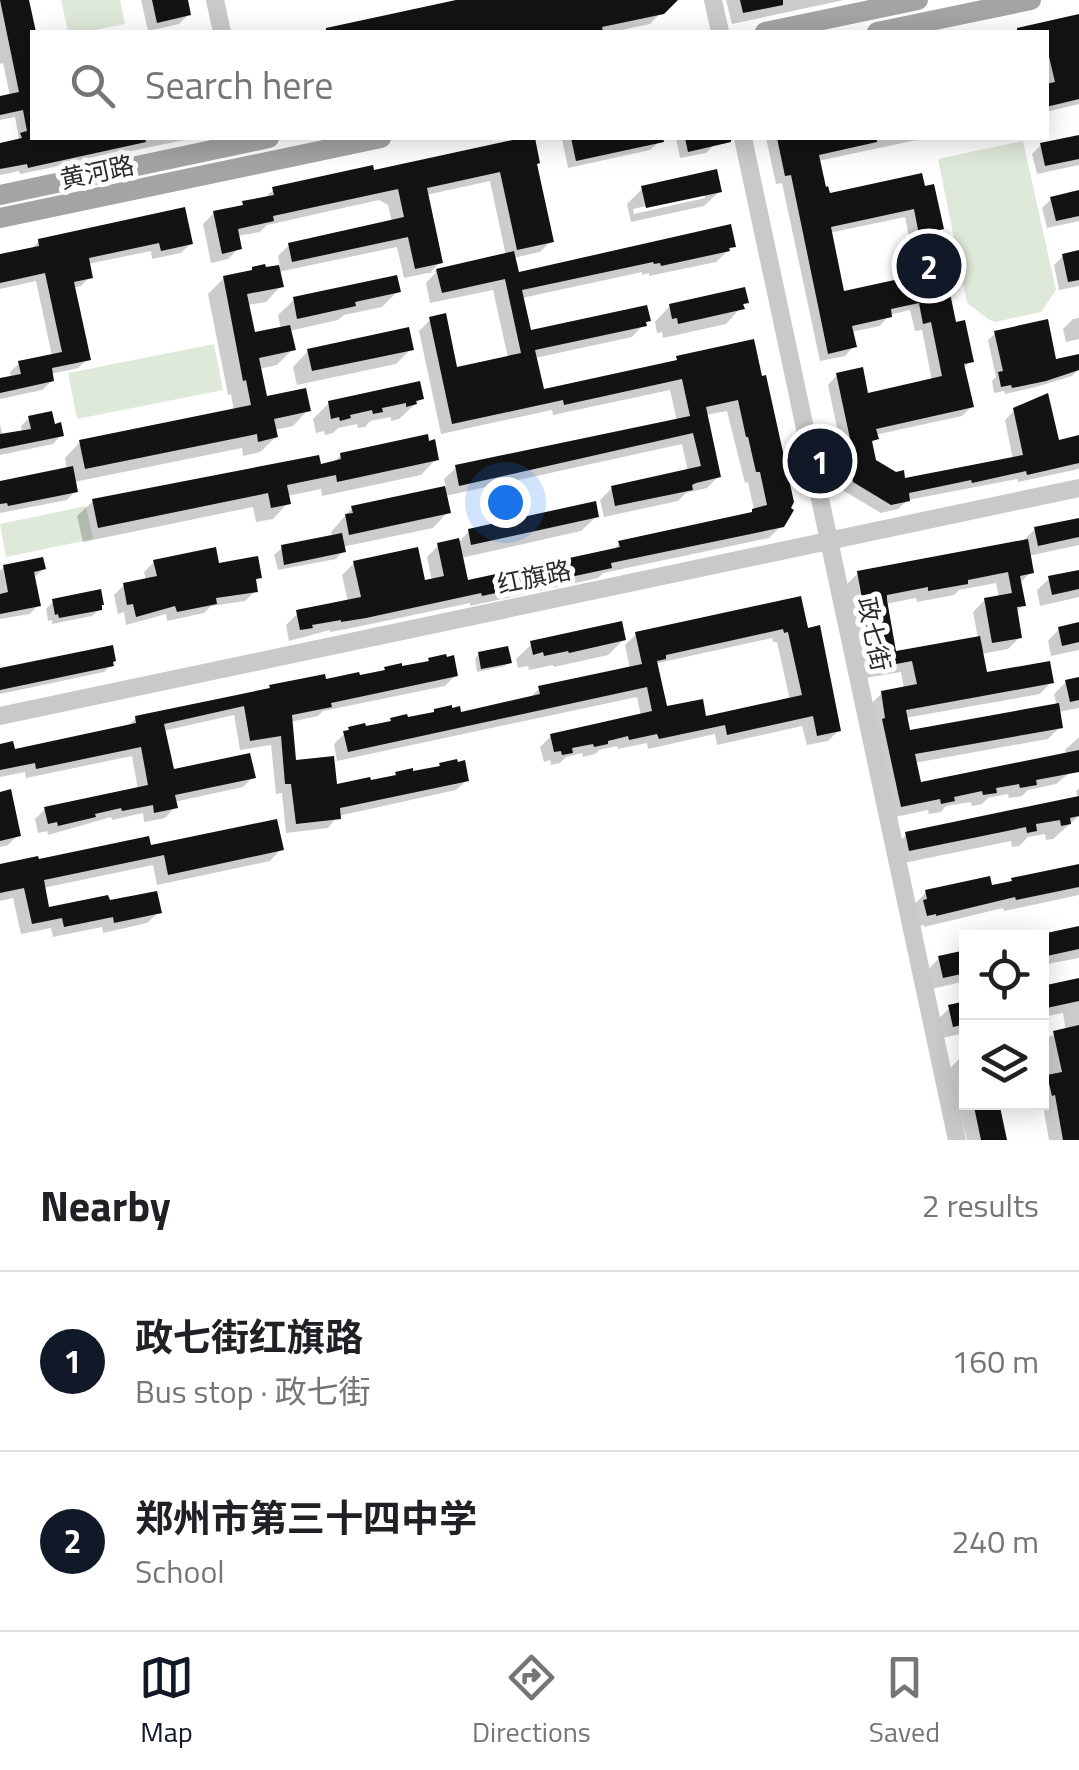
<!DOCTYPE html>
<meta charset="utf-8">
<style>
:root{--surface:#fff;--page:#f6f6f6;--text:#202124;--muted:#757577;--line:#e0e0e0;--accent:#111827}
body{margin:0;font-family:"Titillium Web","Noto Sans SC",sans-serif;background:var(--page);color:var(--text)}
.controls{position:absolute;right:30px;bottom:30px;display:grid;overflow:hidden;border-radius:0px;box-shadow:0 5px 25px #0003}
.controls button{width:90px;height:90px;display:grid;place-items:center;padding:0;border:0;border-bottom:2px solid var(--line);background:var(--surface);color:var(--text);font:50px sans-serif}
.you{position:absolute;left:505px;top:502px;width:35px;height:35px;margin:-25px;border:8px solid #fff;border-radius:50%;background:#1a73e8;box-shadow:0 0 0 15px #1a73e833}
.badge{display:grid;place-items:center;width:65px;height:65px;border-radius:50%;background:var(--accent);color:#fff;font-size:32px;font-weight:700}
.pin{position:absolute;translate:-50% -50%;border:5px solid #fff;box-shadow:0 2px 10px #0006}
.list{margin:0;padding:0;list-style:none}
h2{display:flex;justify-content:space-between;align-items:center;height:130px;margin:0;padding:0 40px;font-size:42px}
h2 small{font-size:32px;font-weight:400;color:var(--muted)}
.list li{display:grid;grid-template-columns:65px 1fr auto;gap:30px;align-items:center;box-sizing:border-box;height:180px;padding:0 40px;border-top:2px solid var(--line)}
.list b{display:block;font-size:38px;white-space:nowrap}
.list p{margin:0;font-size:32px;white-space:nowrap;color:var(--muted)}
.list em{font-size:32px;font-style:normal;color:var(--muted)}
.icon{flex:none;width:55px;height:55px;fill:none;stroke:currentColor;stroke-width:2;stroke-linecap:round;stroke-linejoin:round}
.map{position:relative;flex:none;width:1079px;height:1140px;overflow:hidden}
.search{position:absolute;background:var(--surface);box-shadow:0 5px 25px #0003;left:30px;right:30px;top:30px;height:110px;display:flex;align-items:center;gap:25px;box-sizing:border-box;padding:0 35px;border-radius:0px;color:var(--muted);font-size:38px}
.sheet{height:490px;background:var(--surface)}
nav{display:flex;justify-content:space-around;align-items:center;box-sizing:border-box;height:140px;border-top:2px solid var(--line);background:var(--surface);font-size:28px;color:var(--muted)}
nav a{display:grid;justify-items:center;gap:5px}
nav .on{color:var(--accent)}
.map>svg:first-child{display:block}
.green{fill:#dfe9d9}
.shadow{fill:#0003;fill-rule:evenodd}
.building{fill:#131313;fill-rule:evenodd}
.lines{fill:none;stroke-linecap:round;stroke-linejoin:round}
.minor{stroke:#c9c9c9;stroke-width:18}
.major{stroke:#a4a4a4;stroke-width:20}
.labels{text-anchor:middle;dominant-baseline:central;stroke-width:10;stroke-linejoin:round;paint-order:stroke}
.street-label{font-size:25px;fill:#2c2c2c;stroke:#fff}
</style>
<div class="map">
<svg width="1079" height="1140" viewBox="0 0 1079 1140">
<rect width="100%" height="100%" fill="#fff"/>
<path class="green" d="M61,0H120L125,24L85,32H68Z
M1023,141L1056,290L1041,312L995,322L988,319L967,303L938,159Z
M214,344L223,390L77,419L68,373Z
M86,506L93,539L6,557L0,524Z"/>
<path class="shadow" d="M0,0H26L33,32L32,138H194L20,174L19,171L0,175V146L14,143L19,138L15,117L0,120V98L10,96L3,63L0,64Z
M141,0H186L189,14L179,24L148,31Z
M468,0H673L650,24L612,32H315Z
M726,0H844L732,24Z
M1079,17V104L1046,112V32H1007Z
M1079,137V165L1037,174L1032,154L1041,145Z
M532,138L537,162L535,165L551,241L540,252L513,258L517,275L733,246L716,262L649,276V273L642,275V272L522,298L529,333L644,324L632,337L535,358L543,392L672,364L678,358L752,342L782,525L769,538L603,573L598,578L470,606V603L352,628L330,632V630L289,641L286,625L298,613L348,602L342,575L354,563L423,583L432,581L427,557L439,545L460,541L469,531L597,516L581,531L461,558L467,583L611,552L620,543L749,515L754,510L748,482L745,483L727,411L705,415L718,477L707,488L686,493L678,501L604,517L600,500L612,488L688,472L682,444L445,496L448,512L433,528L342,547L343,551L336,559L278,570L274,555L282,548L332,537L331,532L352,508L446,488L444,479L456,468L677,421L670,390L553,415L552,410L441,434L419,331L431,319L455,370L508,358L493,290L430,303L426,283L437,271L404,278L397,247L278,272L281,286L266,302L247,305L254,335L281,330L278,315L294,300L398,291L382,307L344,315L338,320L289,331L293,349L277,365L259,369L265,399L308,410L293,426L274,430L276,437L260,452L243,456L242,448L74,482L75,491L67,500L0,513V483L67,470L65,458L80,442L234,411L231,394L228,395L208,294L224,278L280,267L278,256L289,245L392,222L388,205L379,200L267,225L260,232L237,236L239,248L228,259L211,263L203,224L214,213L263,200L273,190L372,173ZM490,181L506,256L430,273L440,262L426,195Z
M564,138H658L659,142L650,150L568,168L562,139Z
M676,138H713L715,144L706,153L680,158Z
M766,138H926L818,161L828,196L920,176L941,228L932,238L910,242L905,217L829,233L843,294L943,272L954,325L971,361L963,369L971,407L962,416L875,435L876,438L870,445L874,461L903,481L1013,460L1005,420L1015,410L1057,443L1079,438V469L1018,482L1017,479L908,500L898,509L881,513L844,491L838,461L843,456L828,385L837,375L867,396L932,381L922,330L915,331L910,310L889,315L880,326L851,332L854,346L845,356L820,361L782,183L776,184Z
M643,188L720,191L704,206L631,222L627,204ZM705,193V198L634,214L633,209Z
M1079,193V221L1047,228L1042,208L1051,199Z
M39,241L191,243L181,253L152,259L151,251L88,264L90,277L81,286L73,288L88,359L78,368L50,374L52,381L42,390L0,399V381L11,378L10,372L20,363L52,356L36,281L0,289V257L29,251Z
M1079,253V286L1059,290L1054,265L1063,256Z
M746,302L726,324L663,338L662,332L657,333L655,322L670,306Z
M1079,318V339L1066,342L1063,329L1073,319Z
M996,333L1055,362L1079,369L1072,376L1036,387L1005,394L1004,391L994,393L992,381L996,377L988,340Z
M411,349L396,364L297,385L293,367L308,351Z
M422,398L399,419L391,421V417L370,421L365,427L358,428L357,424L338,428L333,433L325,435L324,431L316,433L313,419L329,403Z
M29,418L53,427L61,435L53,444L0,455V424L3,436L22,433L21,426Z
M341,455L436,459L421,475L322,496L321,489L287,496L288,503L273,519L256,522L253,507L83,542L77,516L93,501L319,467L332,464Z
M1079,521V545L1028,556L1031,572L1019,584L1023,605L1015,613L1020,637L1008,649L981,654L985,675L1051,682L1040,694L905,718L908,733L1057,706L1054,694L1066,682L1079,680V708L1058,712L1060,727L1048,739L914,763L919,785L1067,755L1065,750L1079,737V765L1056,784L1028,790L1022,796L1009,798L1008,794L988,798L982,804L972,806L971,802L946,806L941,812L929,814L928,810L890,818L870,705L882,693L904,689L901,672L859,679L846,585L858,573L1023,541L1035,529ZM996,583L999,598L985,600L973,612L978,638L894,654L885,604L916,598L917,602L954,595L959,590Z
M154,562L217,566L259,577L254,582L255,591L245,601L211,606L204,613L167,621L166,614L126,625L124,612L118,614L114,595L124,585L146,581L144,572Z
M4,567L43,569L33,579L38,605L30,614L0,619V571Z
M1079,572V597L1040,606L1037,590L1049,579Z
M799,599L839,730L828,741L807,745L802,726L717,745L715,734L648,749L647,743L618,749L617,746L599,750L595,754L583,757L582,753L566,757L560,763L551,765L550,760L544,762L540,747L551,736L641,716L637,697L337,761L334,744L349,729H364L387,724L391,720H406L430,715L435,711L459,715L528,699L539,689L630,669L625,645L636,634ZM772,638L773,642H777L790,700L704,719L665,709L655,666L658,663Z
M53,602L100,609L92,616L52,624V620L48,621L46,609Z
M1079,625V650L1051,656L1048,641L1059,629Z
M623,640L608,655L554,667L553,665L529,670L528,666L518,668L516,659L532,644Z
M479,654L509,662L505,666L477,672L475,659Z
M429,660L456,675L445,686L323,711L318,716L290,722L293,762L335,787L369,783L392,778L397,774H411L436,769L440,765L467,780L456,790L338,816L328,828L286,833L282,793L276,794L271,745L240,750L234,715L163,731L172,772L253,777L243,787L174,802L175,807L165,818L144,822L143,813L112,820L111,817L48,835L47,831L38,833L35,819L45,809L138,790L132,756L26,778L25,772L0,777V747L13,752L127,727L136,718L266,691L270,687L358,678L381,673L386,669H400L425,664Z
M111,665L104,672L0,694V671Z
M1079,788V816L1053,839L1046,840L1045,834L1028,837L1019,846L1012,847L1011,841L894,865L891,850L907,834L1078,799L1076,791Z
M0,794L18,835L8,845L0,847Z
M149,848L281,849L270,861L157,885L153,865L43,888L47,910L108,903L159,912L147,923L103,933L102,927L53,937L51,928L21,934L13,898L0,901V866Z
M1079,866V895L1004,911L1003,908L924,927V925L915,927L914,905L926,892L990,888L1008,884L1012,880Z
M1079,929V958L1042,965V938H1037Z
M966,952V981L931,989L927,971L939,958Z
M1079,980V1140H1049L1043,1106L1040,1107L1039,1102H1042V1039L1066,1031L1063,1013L1042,1017V988Z
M966,1004V1033L941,1038L937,1020L950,1008Z
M966,1055V1102H997L1005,1140H967L949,1069L962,1056Z"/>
<path class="building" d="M0,0H29L36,32H32V138H145L146,142L32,167L28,168L27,164L0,169V143L22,138L20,133L27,131L23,110L0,115V96L19,92Z
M152,0H188L191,15L157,23Z
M456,0H678L664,14L602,27L603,32H326V28Z
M740,0H783V5L743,13Z
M1079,14V99L1046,107V84L1055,82L1046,44V32H1017V28Z
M1079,135V159L1045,166L1040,143Z
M522,138H535L540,163L537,164L554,242L517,250L500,172L427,188L443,263L415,269L408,237L292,262L288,243L404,217L398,189L273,216L274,221L238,229L242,249L222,254L213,211L243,205L242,201L274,195L272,187L373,165L374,170Z
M571,138H663L664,142L576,161Z
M685,138H731V142L688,152Z
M777,138H877V142L819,155L826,187L828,186L830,193L922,173L925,186L934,184L944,229L919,235L914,209L831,227L844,291L945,269L956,322L965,320L974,362L964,364L974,407L876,429L879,439L872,441L876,460L896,472L904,470L905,478L1023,455L1013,408L1048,393L1059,440L1079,435V463L1027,475L1026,471L972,483L971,480L909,493L910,501L891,505L853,482L846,449L852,448L836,373L863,367L868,393L942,376L931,322L923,324L919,303L891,309L892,317L852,326L857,347L828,354L791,175L785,176Z
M717,169L722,192L646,208L641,186Z
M1079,190V216L1056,221L1050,197Z
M185,207L193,244L161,251L159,243L89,258L93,278L74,282L91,360L52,368L54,381L0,393V378L21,374L18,361L62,352L45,273L0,283V254L39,246L38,239Z
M731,224L736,247L729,248L730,251L661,266L660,263L654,264L653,262L522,290L531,330L647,305L651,321L646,322L647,326L535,350L544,389L677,360L676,356L754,339L762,376L766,375L794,502L791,508L794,510L784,527L611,563L612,568L482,596L481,593L366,618L341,622V620L312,625L313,628L300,630L296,610L361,597L353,561L418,547L425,580L444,576L437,543L459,538L468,580L620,547L618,541L752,512V509L767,505L760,472H756L748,437H746L738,400L706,407L721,477L696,483L692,485L693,490L615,506L611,486L701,466L693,433L459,486L455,465L690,416L682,379L564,405L563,400L452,424L429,317L446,313L457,367L521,353L505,279L442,293L436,269L514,251L519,272Z
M1079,250V280L1068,282L1062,254Z
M265,264L266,267L279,265L284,287L247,294L255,332L290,325L296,350L259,358L267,396L306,388L311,411L274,419L278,437L258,442L257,434L85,469L79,440L251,405L246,380L243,381L223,276L252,270V267Z
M397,275L401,292L355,302L356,306L297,319L293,297Z
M745,287L749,303L743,304L745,309L678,324L677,318L672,319L669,304Z
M1048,319L1056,359L1079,354V370L1046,381L1012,388L1011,385L1001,387L998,372L1003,371L994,331Z
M409,327L414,350L312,371L307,349Z
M420,381L424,399L416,401L417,404L406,407V403L382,408L383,412L373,414L372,410L350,415L351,418L340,421L339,417L331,419L328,401Z
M52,411L55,424L61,422L64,436L0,449V434L31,429L28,416Z
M428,434L429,441L435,439L439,460L337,482L336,475L287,485L291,504L271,508L268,493L98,528L92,499L319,455L321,464L341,459L340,453Z
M73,466L78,492L8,506L7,503L0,504V481Z
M445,486L451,513L349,535L345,514L353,513L351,506Z
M596,501L599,517L471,545L468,529Z
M1079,518V537L1038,546L1034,527Z
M342,533L346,552L284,565L281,545Z
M1028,539L1034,573L1020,576L1026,606L1017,607L1022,638L992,643L984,598L1012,593L1008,572L968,580V584L928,591V587L887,595V600L896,651L980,636L987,672L1050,661L1054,683L906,710L910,730L1059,703L1063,728L915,754L921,782L1079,750V772L1036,780L1037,785L1020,788L1019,784L996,788L997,793L983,795L982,791L954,797L955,801L941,804L940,799L901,807L882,719L885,718L881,691L917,684L912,661L870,669L860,616L865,615L857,571Z
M216,547L219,563L258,556L262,578L256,579L258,592L216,598L217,604L177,612L175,606L136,617L133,604L127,605L123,583L157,576L153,560Z
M43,557L46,569L34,572L41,606L0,614V594L8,592L3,565Z
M1079,570V589L1052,595L1048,576Z
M101,589L104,605H102V610L59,618L58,614L55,615L52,599Z
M801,596L808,628L820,625L841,731L817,736L813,716L727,735L725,725L659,739L657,734L629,740L628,736L608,741V744L594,747L593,744L572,748L573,753L562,755L561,751L554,752L550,734L652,711L647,687L348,752L343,731L349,730L348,727L365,723L366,726L391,721L390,718L407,714L408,717L434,712V709L452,705V708L460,706L461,712L540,694L538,686L642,664L635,632ZM783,629L784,633L788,632L802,695L706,716L703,699L667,706L657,661L666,659V655Z
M622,621L626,640L569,653L568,651L544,656L543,652L533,655L530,641Z
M1079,622V642L1062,646L1058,627Z
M113,645L116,661L113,662L114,666L0,690V668Z
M508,646L512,663L481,669L478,652Z
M446,654L447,657L454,655L458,676L331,703L332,707L292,715L296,760L334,756L337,784L370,777L371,780L396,775L395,772L413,768V771L440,766L439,763L457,759L458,762L465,760L469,781L340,808L341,819L296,824L291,784H285L281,736L250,741L244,706L164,724L174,769L250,753L256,778L175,795L178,808L154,813L153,805L122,811L121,808L95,814L96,817L58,826L57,822L48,824L44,807L148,785L141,747L36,769L35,763L0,770V744L13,741L15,749L136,723L135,716L270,688L269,685L325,674L326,679L359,672L360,675L385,670L384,667L402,663V666L429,661L428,658Z
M1079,677V700L1070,702L1065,680Z
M11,789L21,836L0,841V792Z
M1079,796V816L1070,818L1071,824L1061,826L1060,820L1036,824L1037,831L1027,833L1026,827L909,851L905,832Z
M277,819L284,850L168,875L164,855L44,880L49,907L108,895L110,900L157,891L162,913L114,923L113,917L64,927L62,918L32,924L24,888L0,893V864L38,856L39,859L149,836L151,845Z
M1079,864V887L1016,900L1015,897L936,916V914L927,916L923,900L927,899L925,890L990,876L992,885L1012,881L1011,878Z
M1079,926V949L1042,957V934Z
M966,950V973L943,978L938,956Z
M1079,978V1001L1042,1009V986Z
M966,1001V1024L953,1027L948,1005Z
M1079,1025V1140H1063L1055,1095L1052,1096L1047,1075L1062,1072L1053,1031Z
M973,1102H999L1007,1140H981Z"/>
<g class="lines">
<path class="minor" d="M215,0L222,32
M713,0L720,32
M743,138L957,1140
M0,716L1079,488"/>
<path class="major" d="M765,32L918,0
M877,32L1031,0
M0,195L269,138
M0,218L381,138"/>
</g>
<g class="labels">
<g class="street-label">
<text transform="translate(97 172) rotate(-12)">黄河路</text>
<text transform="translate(534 577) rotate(-12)">红旗路</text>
<text transform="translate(874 634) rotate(78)">政七街</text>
</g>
</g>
</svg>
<div class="controls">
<button><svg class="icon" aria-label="locate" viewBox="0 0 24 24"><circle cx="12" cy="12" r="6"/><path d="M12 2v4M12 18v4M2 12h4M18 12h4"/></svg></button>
<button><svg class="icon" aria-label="layers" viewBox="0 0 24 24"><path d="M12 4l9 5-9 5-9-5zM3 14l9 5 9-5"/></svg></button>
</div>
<div class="you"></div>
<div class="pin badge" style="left:820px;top:461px">1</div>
<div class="pin badge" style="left:929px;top:266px">2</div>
<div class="search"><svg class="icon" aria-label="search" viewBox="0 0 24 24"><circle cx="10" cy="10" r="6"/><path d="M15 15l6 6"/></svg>Search here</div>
</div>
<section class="sheet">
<h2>Nearby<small>2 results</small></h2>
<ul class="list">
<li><span class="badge">1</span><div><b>政七街红旗路</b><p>Bus stop · 政七街</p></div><em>160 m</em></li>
<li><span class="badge">2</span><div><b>郑州市第三十四中学</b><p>School</p></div><em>240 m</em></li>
</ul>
</section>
<nav>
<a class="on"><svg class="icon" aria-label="map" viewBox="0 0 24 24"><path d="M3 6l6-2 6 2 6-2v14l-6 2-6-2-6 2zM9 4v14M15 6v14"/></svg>Map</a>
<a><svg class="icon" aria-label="directions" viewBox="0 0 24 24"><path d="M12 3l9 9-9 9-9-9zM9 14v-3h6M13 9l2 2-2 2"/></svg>Directions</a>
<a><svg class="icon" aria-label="saved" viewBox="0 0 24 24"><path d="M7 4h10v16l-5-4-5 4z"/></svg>Saved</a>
</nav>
